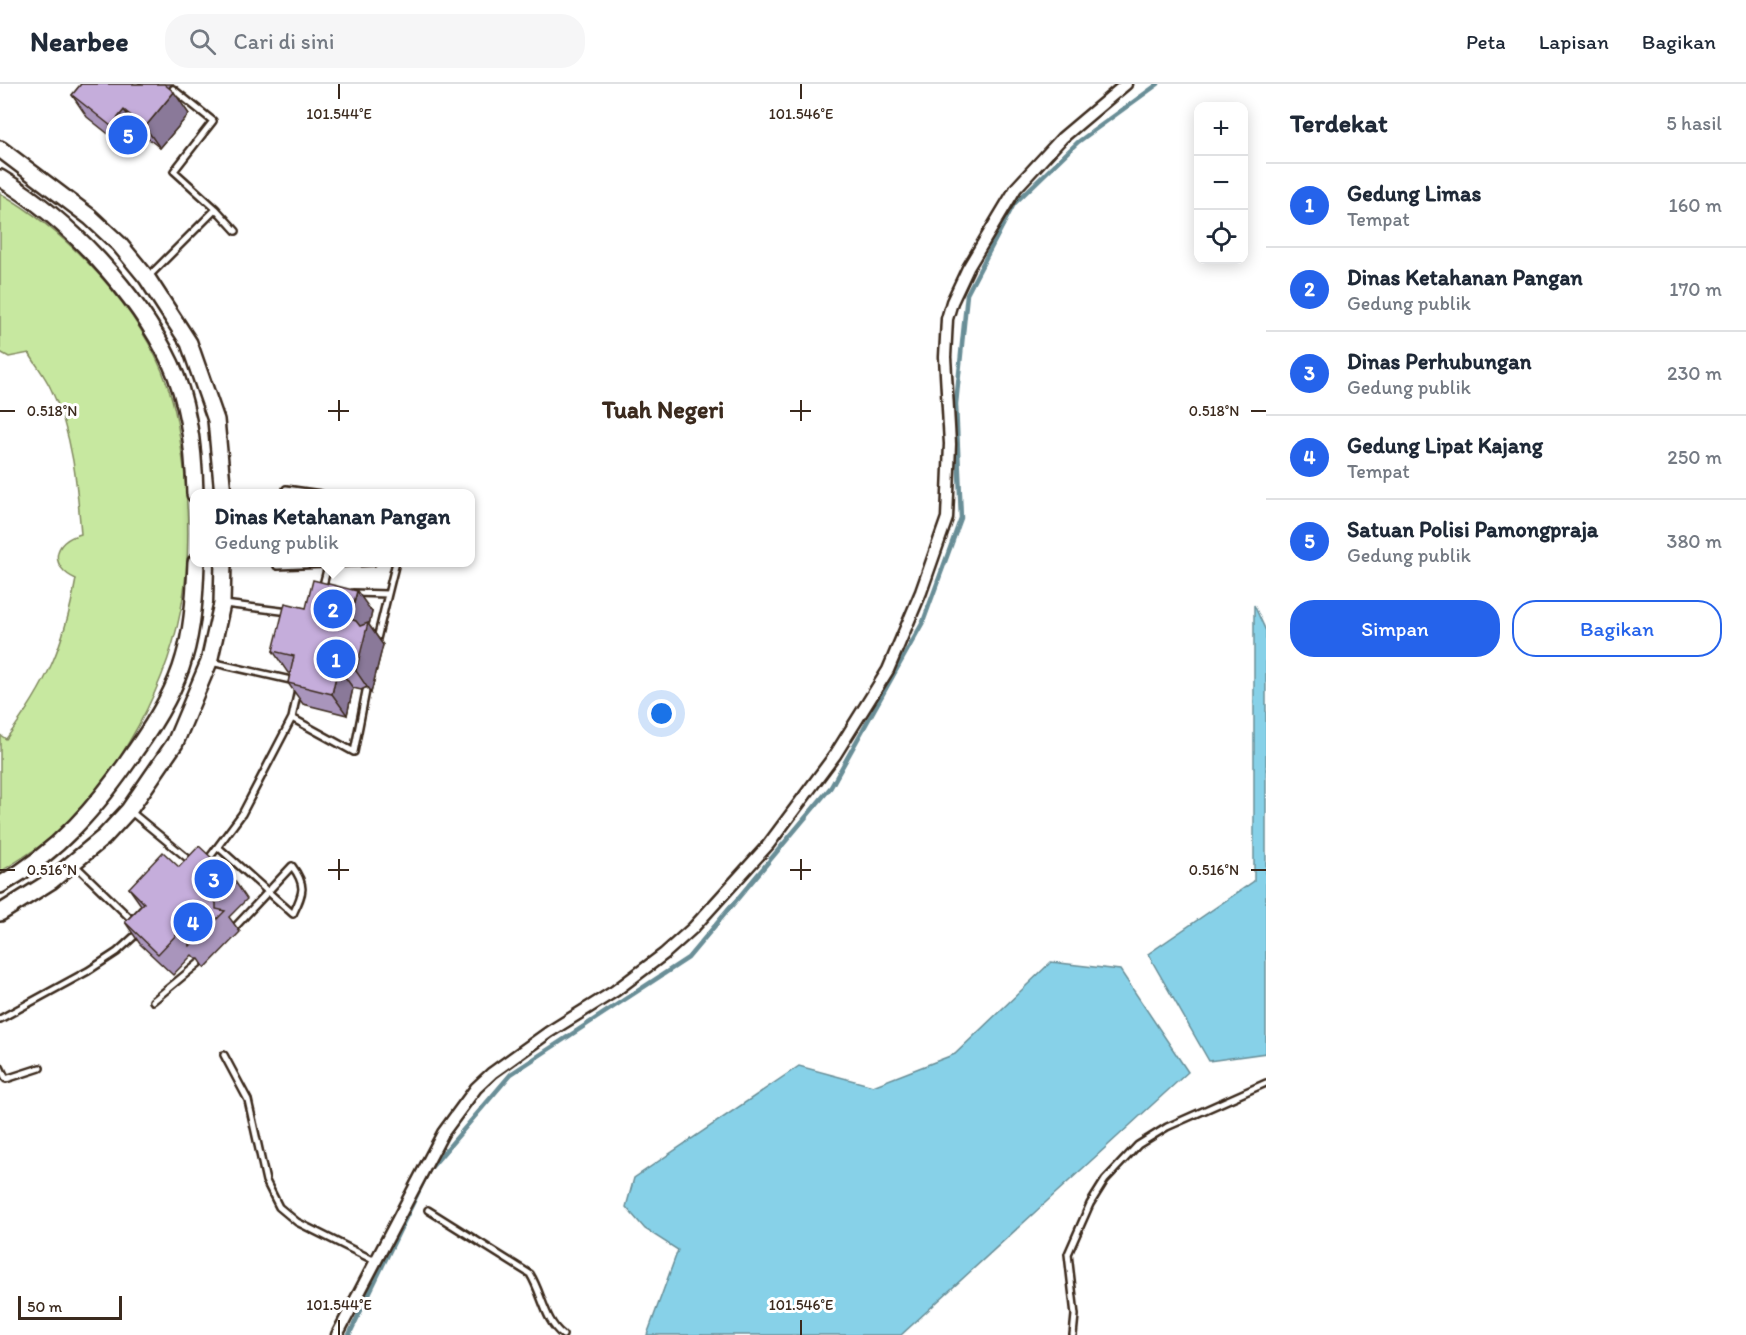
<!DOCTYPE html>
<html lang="id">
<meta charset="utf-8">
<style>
:root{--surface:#fff;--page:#f6f6f7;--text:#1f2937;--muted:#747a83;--line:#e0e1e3;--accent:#2563eb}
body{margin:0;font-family:Itim,sans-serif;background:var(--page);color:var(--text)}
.controls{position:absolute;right:18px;top:18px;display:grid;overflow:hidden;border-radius:12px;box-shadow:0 3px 15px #0003}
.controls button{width:54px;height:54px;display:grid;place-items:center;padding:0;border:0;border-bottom:2px solid var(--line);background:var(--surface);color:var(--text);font:30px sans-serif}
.scale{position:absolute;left:18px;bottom:15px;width:104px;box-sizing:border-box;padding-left:6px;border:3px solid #3b2a1e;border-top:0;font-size:16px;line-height:21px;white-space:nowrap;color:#3b2a1e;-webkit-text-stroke:4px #fff;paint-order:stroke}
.you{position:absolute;left:662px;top:630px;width:21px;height:21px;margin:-15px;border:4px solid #fff;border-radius:50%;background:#1a73e8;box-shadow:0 0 0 9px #1a73e833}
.badge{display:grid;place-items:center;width:39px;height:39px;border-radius:50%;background:var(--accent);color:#fff;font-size:20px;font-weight:700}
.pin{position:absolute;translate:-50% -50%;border:3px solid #fff;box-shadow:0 2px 6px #0006}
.popup{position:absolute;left:190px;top:405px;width:285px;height:78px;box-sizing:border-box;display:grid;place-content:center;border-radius:12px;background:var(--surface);filter:drop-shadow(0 2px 4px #0005);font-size:20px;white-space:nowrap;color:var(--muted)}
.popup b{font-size:22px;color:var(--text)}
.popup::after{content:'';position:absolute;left:50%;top:100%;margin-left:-12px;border:12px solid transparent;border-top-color:var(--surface)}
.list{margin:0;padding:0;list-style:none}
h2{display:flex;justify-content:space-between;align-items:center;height:78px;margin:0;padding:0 24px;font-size:26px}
h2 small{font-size:20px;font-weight:400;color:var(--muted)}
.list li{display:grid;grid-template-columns:39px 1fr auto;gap:18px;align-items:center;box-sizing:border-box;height:84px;padding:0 24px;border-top:2px solid var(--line)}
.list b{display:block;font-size:22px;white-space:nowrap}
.list p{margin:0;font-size:20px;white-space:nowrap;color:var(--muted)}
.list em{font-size:20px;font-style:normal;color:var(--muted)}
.actions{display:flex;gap:12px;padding:18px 24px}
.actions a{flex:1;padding:14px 0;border:2px solid var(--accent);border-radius:24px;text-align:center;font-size:21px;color:var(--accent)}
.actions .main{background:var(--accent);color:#fff}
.icon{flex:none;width:33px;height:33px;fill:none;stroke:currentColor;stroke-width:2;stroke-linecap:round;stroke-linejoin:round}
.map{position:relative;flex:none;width:1266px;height:1251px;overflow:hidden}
header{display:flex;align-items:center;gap:36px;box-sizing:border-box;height:84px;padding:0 30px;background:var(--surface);border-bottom:2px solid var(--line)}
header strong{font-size:28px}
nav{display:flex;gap:33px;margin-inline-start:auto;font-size:21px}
.search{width:420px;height:54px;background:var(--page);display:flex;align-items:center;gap:15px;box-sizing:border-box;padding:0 21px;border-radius:24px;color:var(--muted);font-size:22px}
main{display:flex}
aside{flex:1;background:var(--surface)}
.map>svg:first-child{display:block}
.green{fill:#c7e8a0;stroke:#81895f;stroke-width:1.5}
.water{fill:#87d1e8;stroke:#698e97;stroke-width:1.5}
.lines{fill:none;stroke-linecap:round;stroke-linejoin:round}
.stream{stroke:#698e97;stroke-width:4.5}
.lane-casing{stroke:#3b2a1e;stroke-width:10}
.street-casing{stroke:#3b2a1e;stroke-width:15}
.secondary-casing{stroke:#3b2a1e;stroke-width:20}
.lane{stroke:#fff;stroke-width:5}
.street{stroke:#fff;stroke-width:10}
.secondary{stroke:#fff;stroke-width:15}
.wall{fill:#a995bc;stroke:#3b2a1e;stroke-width:1.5}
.shaded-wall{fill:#8a7999;stroke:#3b2a1e;stroke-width:1.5}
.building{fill:#c5addb;stroke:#3b2a1e;stroke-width:1.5}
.ticks{fill:none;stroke:#3b2a1e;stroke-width:2}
.labels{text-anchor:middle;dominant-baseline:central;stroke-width:6;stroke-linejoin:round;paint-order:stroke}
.quarter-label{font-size:24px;font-weight:bold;fill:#3b2a1e;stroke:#fff}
.ticks-label{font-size:15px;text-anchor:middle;fill:#3b2a1e;stroke:#fff;stroke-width:6;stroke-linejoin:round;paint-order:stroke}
</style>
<header>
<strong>Nearbee</strong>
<div class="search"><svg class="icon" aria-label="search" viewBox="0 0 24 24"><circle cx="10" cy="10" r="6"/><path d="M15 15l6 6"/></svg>Cari di sini</div>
<nav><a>Peta</a><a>Lapisan</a><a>Bagikan</a></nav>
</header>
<main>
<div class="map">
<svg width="1266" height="1251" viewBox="0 0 1266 1251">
<rect width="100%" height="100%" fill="#fff"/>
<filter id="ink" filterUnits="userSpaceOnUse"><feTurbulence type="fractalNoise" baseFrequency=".0167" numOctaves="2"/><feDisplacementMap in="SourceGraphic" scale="12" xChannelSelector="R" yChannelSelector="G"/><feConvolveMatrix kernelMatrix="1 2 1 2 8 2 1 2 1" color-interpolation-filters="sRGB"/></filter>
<g filter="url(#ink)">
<path class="green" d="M0,109C68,148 141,225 167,300C177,326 180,356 184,384C196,486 182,569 129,658C114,684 97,709 76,731C54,754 27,771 0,788V651L6,655C47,600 64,562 76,495C49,483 52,457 81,450C77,400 73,350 51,305C45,292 36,281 29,269L9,273L0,268Z"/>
<path class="water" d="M1254,521L1266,547V969L1209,977L1148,870L1254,797Z
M1051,878L1120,886L1188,988L901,1251H647L678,1166L645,1145L626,1123L634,1094L799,982L873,1002L955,970Z"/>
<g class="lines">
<path class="stream" d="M349,1251L429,1086L511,990L688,874L831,703L923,538L961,434L956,320L967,210L1014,120L1078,58L1158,0"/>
<g class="lane-casing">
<path id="lane" d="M216,125L236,147
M148,193L216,125L174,87L213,37L173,5
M285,410L286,405L321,410
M277,478V482L373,478
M322,505L329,478
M353,509L388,510L396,478
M224,520L289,528
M376,559L388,510
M211,578L295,597
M298,606L292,634L354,668L366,607
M130,727L192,778
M218,763L293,830C303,809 307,802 292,782L235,843
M207,777L242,730L292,634
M74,780L134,838
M153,917L199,879
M0,935L88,887L117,868L140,847
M224,971L248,1016L266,1097L279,1123L297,1138L375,1177
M0,983L6,995L40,984
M428,1126L530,1190C542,1209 545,1238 563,1251
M1073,1251L1075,1231L1068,1170L1090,1120L1105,1096L1138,1061L1167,1043L1266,999"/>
</g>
<g class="street-casing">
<path id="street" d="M337,1251L443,1049L476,1004L492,989L549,948L615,907L664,870L693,844L768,761L835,671L888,586L921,508L947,434L950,360L945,273L947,235L952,218L968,184L1016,104L1062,54L1126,0"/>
</g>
<g class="secondary-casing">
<path id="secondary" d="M0,65L90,133L119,160L147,194L189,259L216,336L223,410
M0,94C68,135 137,208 171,280C189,319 194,367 195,410
M0,801C58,768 98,722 135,667C155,639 175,607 184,574C193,544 195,510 196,478
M0,829L51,797L104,753L129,726L175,659L209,578L222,520L223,478"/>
</g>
<use href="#lane" class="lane"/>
<use href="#street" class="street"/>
<use href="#secondary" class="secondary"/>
</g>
<path class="wall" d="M81,0H174L170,2L169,4L189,30L160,64L139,47L126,64L87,33L72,11Z
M372,528L369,541L383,561L371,609L367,603L361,606L353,604L347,631L303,620L288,599L290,589H288L273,567Z
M179,783L232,793L247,815L229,833L240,848L205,884L199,875H196L192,871L173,891L140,860L125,838L141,821L129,804Z"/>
<path class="shaded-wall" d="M174,8L189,30L160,64L145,43Z
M124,26L139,47L126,64L111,42Z
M357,507L372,528L369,541L383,561L371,609L356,587L350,535Z
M338,583L353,604L347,631L332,610Z"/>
<path class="building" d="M81,0H164L174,8L145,43L124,26L111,42L72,11Z
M313,496L357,507L350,535L356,537L360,542L368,539L356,587L352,581L346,585L338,583L332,610L288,599L294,572L273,567L285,519L306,524Z
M199,762L232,793L212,814L216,819V825L225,827L190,862L187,854H181L177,850L158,870L125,838L144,819L129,804L163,768L179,783Z"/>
</g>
<path class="ticks" d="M339,0V15M801,0V15M339,316V337M801,316V337M0,327H15M328,327H349M790,327H811M1251,327H1266M339,775V796M801,775V796M0,786H15M328,786H349M790,786H811M1251,786H1266M339,1236V1251M801,1236V1251"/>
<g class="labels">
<g class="quarter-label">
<text x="663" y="325">Tuah Negeri</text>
</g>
</g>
<g class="ticks-label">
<text x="339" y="35">101.544°E</text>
<text x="801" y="35">101.546°E</text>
<text x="52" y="332">0.518°N</text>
<text x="1214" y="332">0.518°N</text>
<text x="52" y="791">0.516°N</text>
<text x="1214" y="791">0.516°N</text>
<text x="339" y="1226">101.544°E</text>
<text x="801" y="1226">101.546°E</text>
</g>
</svg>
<div class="controls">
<button>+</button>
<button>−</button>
<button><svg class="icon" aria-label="locate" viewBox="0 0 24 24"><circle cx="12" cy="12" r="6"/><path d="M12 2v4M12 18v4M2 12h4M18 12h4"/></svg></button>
</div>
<div class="scale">50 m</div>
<div class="you"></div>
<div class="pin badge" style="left:336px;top:575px">1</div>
<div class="pin badge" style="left:333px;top:525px">2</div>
<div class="popup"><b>Dinas Ketahanan Pangan</b>Gedung publik</div>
<div class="pin badge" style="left:214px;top:795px">3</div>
<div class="pin badge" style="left:193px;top:838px">4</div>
<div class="pin badge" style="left:128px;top:51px">5</div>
</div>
<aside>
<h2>Terdekat<small>5 hasil</small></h2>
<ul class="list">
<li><span class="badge">1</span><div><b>Gedung Limas</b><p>Tempat</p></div><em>160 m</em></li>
<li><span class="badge">2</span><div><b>Dinas Ketahanan Pangan</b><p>Gedung publik</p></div><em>170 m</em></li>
<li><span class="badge">3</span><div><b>Dinas Perhubungan</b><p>Gedung publik</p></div><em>230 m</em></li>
<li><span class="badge">4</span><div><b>Gedung Lipat Kajang</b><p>Tempat</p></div><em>250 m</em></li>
<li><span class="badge">5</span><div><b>Satuan Polisi Pamongpraja</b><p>Gedung publik</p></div><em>380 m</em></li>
</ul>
<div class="actions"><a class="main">Simpan</a><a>Bagikan</a></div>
</aside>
</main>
